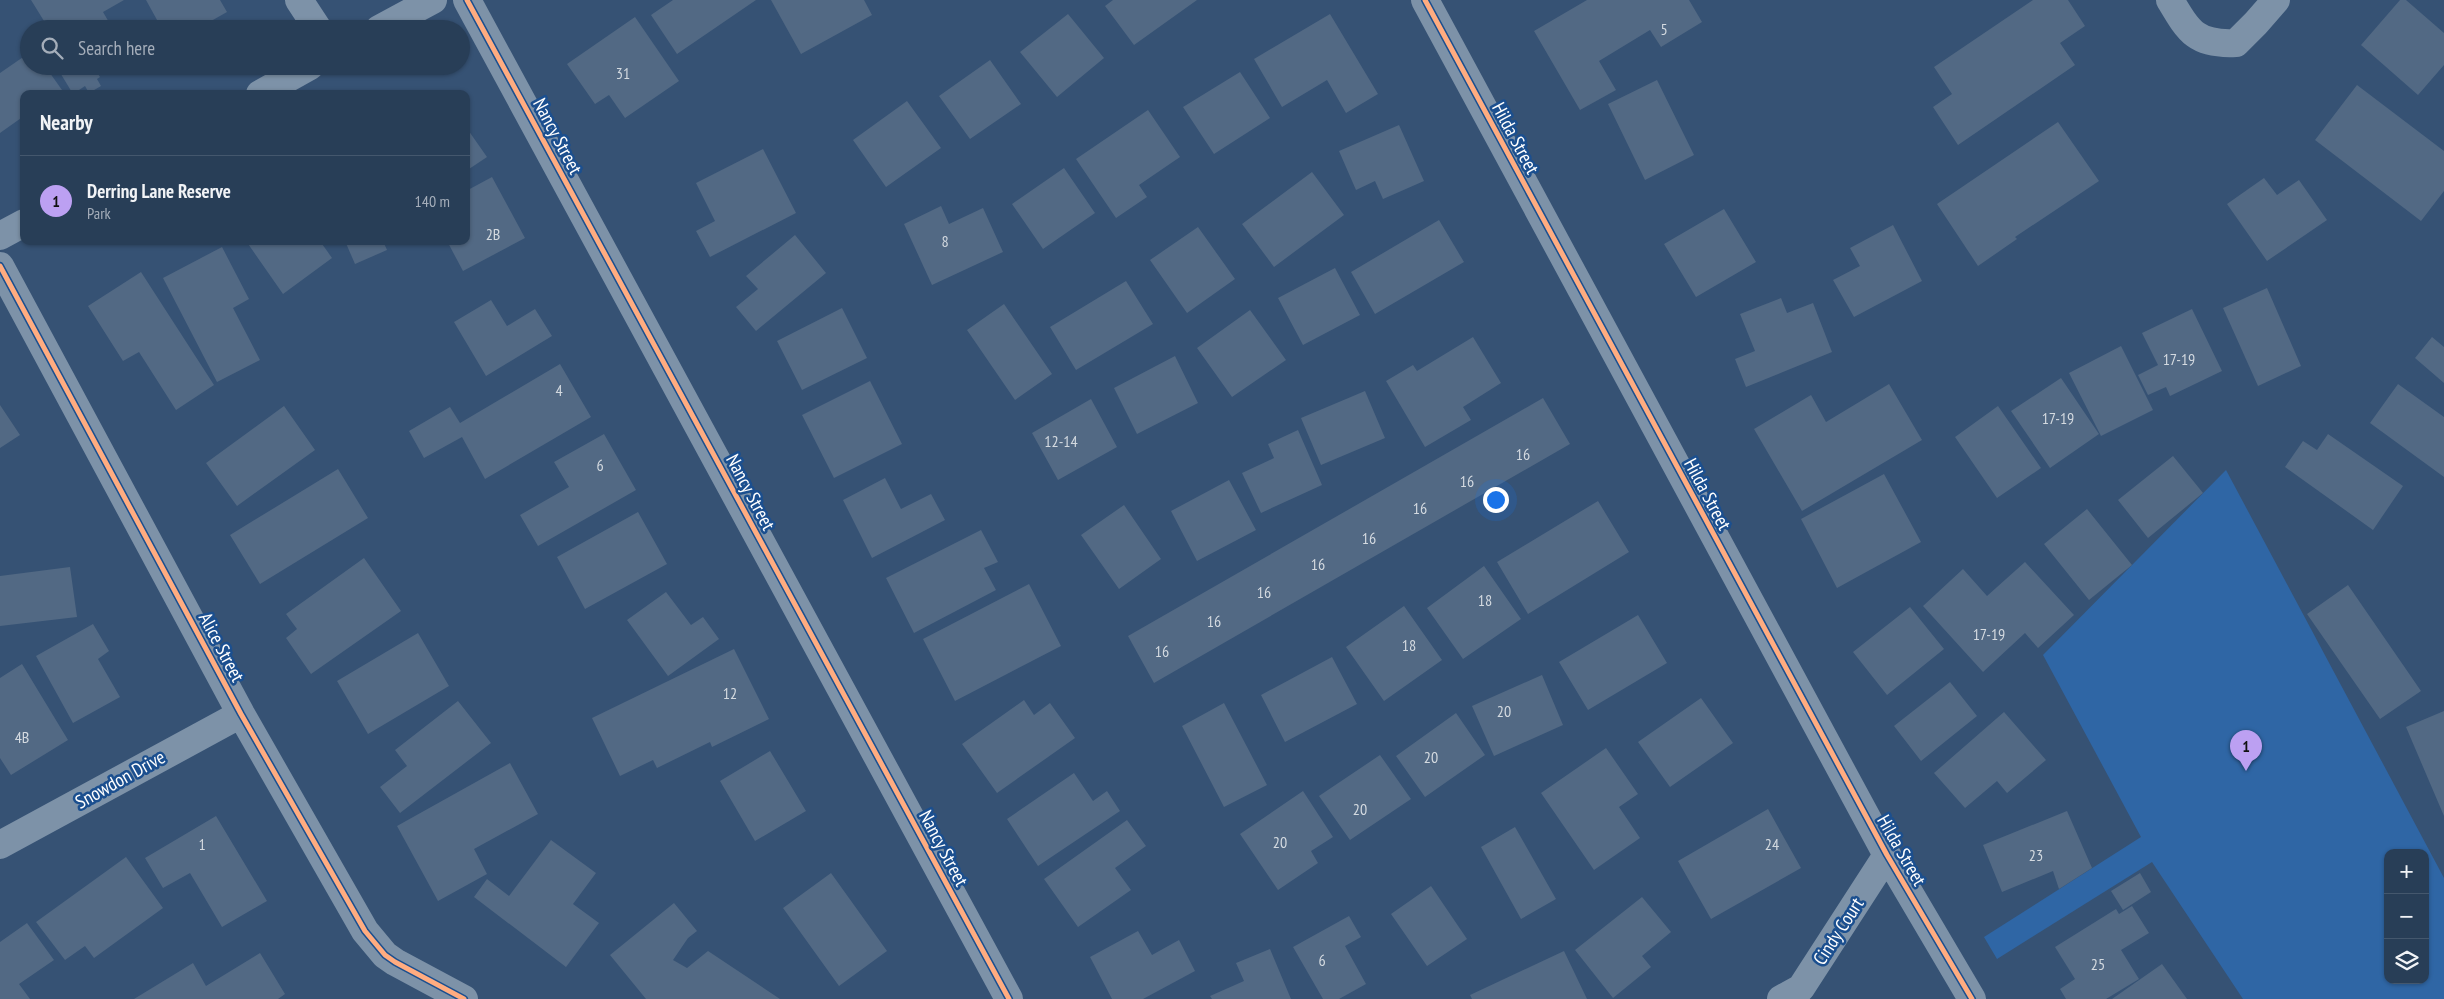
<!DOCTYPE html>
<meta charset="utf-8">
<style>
:root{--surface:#283e57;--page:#30455d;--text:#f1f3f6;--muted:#a5aeba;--line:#44576d;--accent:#bca0f2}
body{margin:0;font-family:"PT Sans Narrow",sans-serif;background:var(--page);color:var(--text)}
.controls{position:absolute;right:15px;bottom:15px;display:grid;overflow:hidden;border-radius:10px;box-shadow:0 1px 4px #0004}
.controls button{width:45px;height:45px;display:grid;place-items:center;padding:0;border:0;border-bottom:1px solid var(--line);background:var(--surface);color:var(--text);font:25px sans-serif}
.you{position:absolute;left:1495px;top:499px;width:18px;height:18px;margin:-12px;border:4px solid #fff;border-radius:50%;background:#1a73e8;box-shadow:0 0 0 8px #1a73e833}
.badge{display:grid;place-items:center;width:32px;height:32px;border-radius:50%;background:var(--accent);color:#111;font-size:16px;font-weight:700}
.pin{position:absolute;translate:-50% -41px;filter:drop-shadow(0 1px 2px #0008)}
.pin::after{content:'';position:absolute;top:26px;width:18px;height:15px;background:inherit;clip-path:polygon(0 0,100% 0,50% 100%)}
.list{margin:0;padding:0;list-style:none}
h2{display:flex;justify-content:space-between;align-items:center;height:65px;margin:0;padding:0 20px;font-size:21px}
h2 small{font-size:16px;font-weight:400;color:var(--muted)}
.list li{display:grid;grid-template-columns:32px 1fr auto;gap:15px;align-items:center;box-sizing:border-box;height:90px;padding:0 20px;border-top:1px solid var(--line)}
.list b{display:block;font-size:19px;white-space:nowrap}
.list p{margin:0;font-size:16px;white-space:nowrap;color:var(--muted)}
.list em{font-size:16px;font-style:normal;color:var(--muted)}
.icon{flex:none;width:28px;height:28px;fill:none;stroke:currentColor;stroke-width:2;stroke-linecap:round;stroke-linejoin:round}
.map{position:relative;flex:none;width:2444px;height:999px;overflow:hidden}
.search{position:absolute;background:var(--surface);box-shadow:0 1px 4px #0004;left:20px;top:20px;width:450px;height:55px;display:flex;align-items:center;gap:12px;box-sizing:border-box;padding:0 18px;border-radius:28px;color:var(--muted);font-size:19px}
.panel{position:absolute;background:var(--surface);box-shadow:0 1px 4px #0004;left:20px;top:90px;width:450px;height:155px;border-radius:10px}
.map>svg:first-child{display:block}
.green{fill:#2f66a5;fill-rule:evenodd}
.building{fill:#526984}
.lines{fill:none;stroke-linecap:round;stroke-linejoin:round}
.minor{stroke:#7d92a8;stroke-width:28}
.cycleway-casing{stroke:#1b4f8f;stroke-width:8}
.cycleway{stroke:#ffac80;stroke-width:5}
.labels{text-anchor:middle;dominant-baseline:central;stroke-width:5;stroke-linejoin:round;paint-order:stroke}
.number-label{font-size:16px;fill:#d4dae0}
.street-label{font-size:19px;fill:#fff;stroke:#1b4f8f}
</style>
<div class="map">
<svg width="2444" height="999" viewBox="0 0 2444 999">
<rect width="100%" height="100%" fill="#365274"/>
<path class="green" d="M2226,470L2444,878V999H2243L2152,862L1997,959L1984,937L2141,837L2043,655ZM2388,853H2425V980H2388Z"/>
<path class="building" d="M31,0H124L103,12L113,29H32L44,21Z
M146,0H220L227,12L197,29H162Z
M673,0H756L677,54L651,15Z
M771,0H864L872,15L801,54Z
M1113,0H1197L1134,45L1105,6Z
M1587,0H1689L1702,22L1661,47L1650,30L1599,61L1616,90L1580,110L1534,31Z
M2033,0H2068L2085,26L2060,43L2075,65L1958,145L1933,107L1952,94L1934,67Z
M2400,0H2406L2444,33V65L2418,95L2361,45Z
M1068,14L1104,58L1057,97L1020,52Z
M1330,14L1378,94L1346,113L1327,80L1282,107L1254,59Z
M635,17L679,81L625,118L609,95L595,104L567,64Z
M29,53V66H45L62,90L57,94H24V116L0,133V73Z
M990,60L1021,104L970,139L939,96Z
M56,66H93L100,77L97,79L101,86L89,93L85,86L73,94Z
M99,66H118L104,75Z
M1240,72L1270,118L1214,154L1183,107Z
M1657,80L1694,155L1645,180L1608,104Z
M2357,85L2444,151V191L2421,221L2315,140Z
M907,101L941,148L886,187L853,140Z
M1148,110L1180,157L1139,185L1147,197L1116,218L1076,159Z
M2058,122L2099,181L2015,237L2017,239L1978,266L1937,204Z
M1399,125L1424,181L1383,199L1375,181L1356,190L1339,151Z
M466,127L487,157L466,171Z
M763,149L796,213L710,257L696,231L715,221L696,183Z
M1064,168L1095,213L1043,249L1012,204Z
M1312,172L1344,215L1274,267L1242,224Z
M492,177L525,238L463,271L447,241H466V191Z
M2264,178L2277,195L2299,180L2327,220L2267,261L2227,204Z
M941,206L949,224L983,208L1003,252L932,285L904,224Z
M1724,209L1756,262L1696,297L1664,244Z
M1439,220L1464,262L1375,314L1351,272Z
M1893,225L1922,281L1854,317L1833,280L1860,266L1850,248Z
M1198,227L1235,279L1187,313L1150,260Z
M795,235L826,273L756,331L736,307L758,289L746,276Z
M246,241H320L332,258L283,294Z
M345,241H383L387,250L355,264Z
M222,247L249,299L233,308L260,360L217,382L163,278Z
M1335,268L1360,315L1303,345L1278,298Z
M141,272L214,385L176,410L139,352L123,361L88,306Z
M1126,281L1153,324L1076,370L1050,327Z
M2267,288L2301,366L2258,386L2223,308Z
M1781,298L1787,313L1813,303L1832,352L1746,387L1735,359L1755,351L1740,314Z
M491,300L507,326L535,309L552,336L486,376L454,322Z
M1004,304L1052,374L1015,400L967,330Z
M842,308L867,358L802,390L777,341Z
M2192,309L2222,371L2170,396L2166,387L2148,395L2138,375L2158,365L2142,333Z
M1250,310L1286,360L1232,397L1197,348Z
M1473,337L1501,383L1463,407L1471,420L1425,447L1386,381L1413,365L1417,371Z
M2432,337L2444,347V383L2415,358Z
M2121,346L2153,410L2101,436L2069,373Z
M1175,356L1198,403L1137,434L1114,388Z
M560,364L591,417L485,479L462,437L424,458L409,431L450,407L460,423Z
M2061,378L2099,434L2050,468L2011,411Z
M870,381L902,444L834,478L802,415Z
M1889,384L1922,440L1802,511L1754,429L1811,395L1826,422Z
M2398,384L2444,417V477L2370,423Z
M1365,391L1385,438L1321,465L1301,418Z
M1543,398L1570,444L1154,683L1128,636Z
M1091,399L1117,447L1058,480L1032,433Z
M0,405L20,435L0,448Z
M284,406L315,450L237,506L206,463Z
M1998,406L2041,468L1997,498L1955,437Z
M1298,430L1322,485L1261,513L1242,473L1274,458L1268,444Z
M604,434L636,490L538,546L520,515L569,487L554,462Z
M2328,434L2403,486L2373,530L2285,467L2303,441L2317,450Z
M2173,456L2203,493L2148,538L2118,500Z
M338,469L368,518L260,584L230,535Z
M1884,474L1921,542L1837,588L1801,519Z
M885,478L901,509L931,494L945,520L872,558L843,500Z
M1229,480L1256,530L1197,561L1171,511Z
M1598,501L1629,552L1528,614L1497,562Z
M1124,505L1161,559L1119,589L1081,535Z
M2087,509L2132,565L2089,600L2044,544Z
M638,512L667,564L585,609L557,557Z
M981,530L998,562L984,568L996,590L914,633L886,578Z
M364,558L401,611L311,674L286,638L297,629L286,614Z
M2025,562L2074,615L2038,648L2025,633L1983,672L1923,606L1963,569L1987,596Z
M1484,566L1521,619L1463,659L1427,608Z
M70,567L77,617L0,626V576Z
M1029,584L1061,646L955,701L923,639Z
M2348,585L2421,691L2380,719L2307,614Z
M666,592L691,625L703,617L719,639L668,676L627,620Z
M1404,606L1442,660L1384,701L1346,647Z
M1910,607L1944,649L1887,695L1853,652Z
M1638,615L1667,663L1588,710L1559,662Z
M93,624L109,651L98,659L120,697L73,723L36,656Z
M418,633L449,686L368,734L337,681Z
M734,649L769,719L712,747L710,742L657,768L653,760L620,776L592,718Z
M1332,657L1357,704L1285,742L1261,695Z
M22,664L68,740L11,775L0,758V678Z
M1542,675L1563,725L1494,756L1472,706Z
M1950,682L1977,716L1921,761L1894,726Z
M1701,698L1733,743L1670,787L1638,742Z
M1024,700L1034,715L1050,703L1075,738L997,793L962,744Z
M458,701L491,743L400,813L380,787L407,766L395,750Z
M1224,703L1267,785L1224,807L1182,726Z
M2444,711V816L2406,727Z
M2004,712L2046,760L2007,793L1997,781L1965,808L1934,773Z
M1456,713L1485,755L1425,797L1396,756Z
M1606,748L1638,794L1619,807L1640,838L1594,870L1541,793Z
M770,751L806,811L755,841L720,781Z
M1380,755L1411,799L1350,840L1319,796Z
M510,763L538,814L474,849L487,874L438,901L397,826Z
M1074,773L1093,801L1107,791L1120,811L1038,866L1007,819Z
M1303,791L1333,837L1311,851L1318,863L1278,890L1240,834Z
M1768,809L1801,868L1711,919L1678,861Z
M2067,811L2092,868L2059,889L2053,871L2002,892L1983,845Z
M216,816L267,901L222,927L190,873L163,888L145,858Z
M1127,820L1146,846L1115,868L1131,890L1078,927L1044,879Z
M1515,827L1556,899L1521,919L1481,847Z
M551,840L596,873L573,904L599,923L566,967L474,897L487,879L509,896Z
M126,857L163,908L94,958L85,946L65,960L36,922Z
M831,873L887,951L839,986L783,908Z
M2140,873L2151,892L2123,910L2111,891Z
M1431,886L1467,939L1427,966L1391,914Z
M1642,897L1671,932L1642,956L1651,967L1613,998L1575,950Z
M674,903L697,931L688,938L673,960L687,968L708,951L780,999H646L610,955Z
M2132,906L2149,933L2121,950L2139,979L2106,999H2066L2060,989L2075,979L2055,947L2116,909L2119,914Z
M1349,916L1361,937L1345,946L1366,984L1339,999H1323L1293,947Z
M27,923L54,960L19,984L30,999H0V942Z
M1138,931L1152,955L1179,940L1195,971L1143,999H1112L1090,957Z
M1270,949L1291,999H1212L1210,996L1244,981L1236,963Z
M1564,951L1587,999H1472L1470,995Z
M260,953L285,994L278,999H134L193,963L206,986Z
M2162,964L2187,999H2112Z"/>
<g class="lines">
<path class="minor" d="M299,0L318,29
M467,0L1009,999
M1425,0L1887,855L1972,999
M2170,0C2189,32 2196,45 2236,43L2256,23L2276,0
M379,29L433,0
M260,94L310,66
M0,236L24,223
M0,266L241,714L365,931L385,955L395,962L464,999
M0,845L241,714
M1781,999L1801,988L1887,855"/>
<g class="cycleway-casing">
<path id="cycleway" d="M467,0L1009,999
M1425,0L1887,855L1972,999
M0,266L241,714L365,931L385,955L395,962L464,999"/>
</g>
<use href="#cycleway" class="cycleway"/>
</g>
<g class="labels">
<g class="number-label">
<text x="1664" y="29">5</text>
<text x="623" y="73">31</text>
<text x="493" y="234">2B</text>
<text x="945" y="241">8</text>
<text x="2179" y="359">17-19</text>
<text x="559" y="390">4</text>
<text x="2058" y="418">17-19</text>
<text x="1061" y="441">12-14</text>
<text x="1523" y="454">16</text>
<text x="600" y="465">6</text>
<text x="1467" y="481">16</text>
<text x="1420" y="508">16</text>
<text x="1369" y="538">16</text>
<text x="1318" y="564">16</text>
<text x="1264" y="592">16</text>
<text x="1485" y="600">18</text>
<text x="1214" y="621">16</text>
<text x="1989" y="634">17-19</text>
<text x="1409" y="645">18</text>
<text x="1162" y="651">16</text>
<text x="730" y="693">12</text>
<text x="1504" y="711">20</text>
<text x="22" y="737">4B</text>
<text x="1431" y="757">20</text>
<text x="1360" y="809">20</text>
<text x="1280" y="842">20</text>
<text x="202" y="844">1</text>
<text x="1772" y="844">24</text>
<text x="2036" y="855">23</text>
<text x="1322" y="960">6</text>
<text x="2098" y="964">25</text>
</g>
<g class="street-label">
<text transform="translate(558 136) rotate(62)">Nancy Street</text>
<text transform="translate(1516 138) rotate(62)">Hilda Street</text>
<text transform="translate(751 492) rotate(62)">Nancy Street</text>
<text transform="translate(1708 494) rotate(62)">Hilda Street</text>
<text transform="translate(222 647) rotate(62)">Alice Street</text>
<text transform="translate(120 779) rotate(-29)">Snowdon Drive</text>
<text transform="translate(944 848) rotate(62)">Nancy Street</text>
<text transform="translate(1902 850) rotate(60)">Hilda Street</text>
<text transform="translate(1838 931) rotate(-57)">Cindy Court</text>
</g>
</g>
</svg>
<div class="controls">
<button>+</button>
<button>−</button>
<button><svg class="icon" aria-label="layers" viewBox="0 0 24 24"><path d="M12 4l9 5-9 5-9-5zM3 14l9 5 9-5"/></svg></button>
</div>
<div class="you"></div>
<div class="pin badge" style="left:2246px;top:771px">1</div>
<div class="search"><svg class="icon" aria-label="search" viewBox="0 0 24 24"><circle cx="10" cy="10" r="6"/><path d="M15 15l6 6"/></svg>Search here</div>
<section class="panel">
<h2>Nearby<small></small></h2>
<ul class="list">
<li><span class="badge">1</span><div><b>Derring Lane Reserve</b><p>Park</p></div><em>140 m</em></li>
</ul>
</section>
</div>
